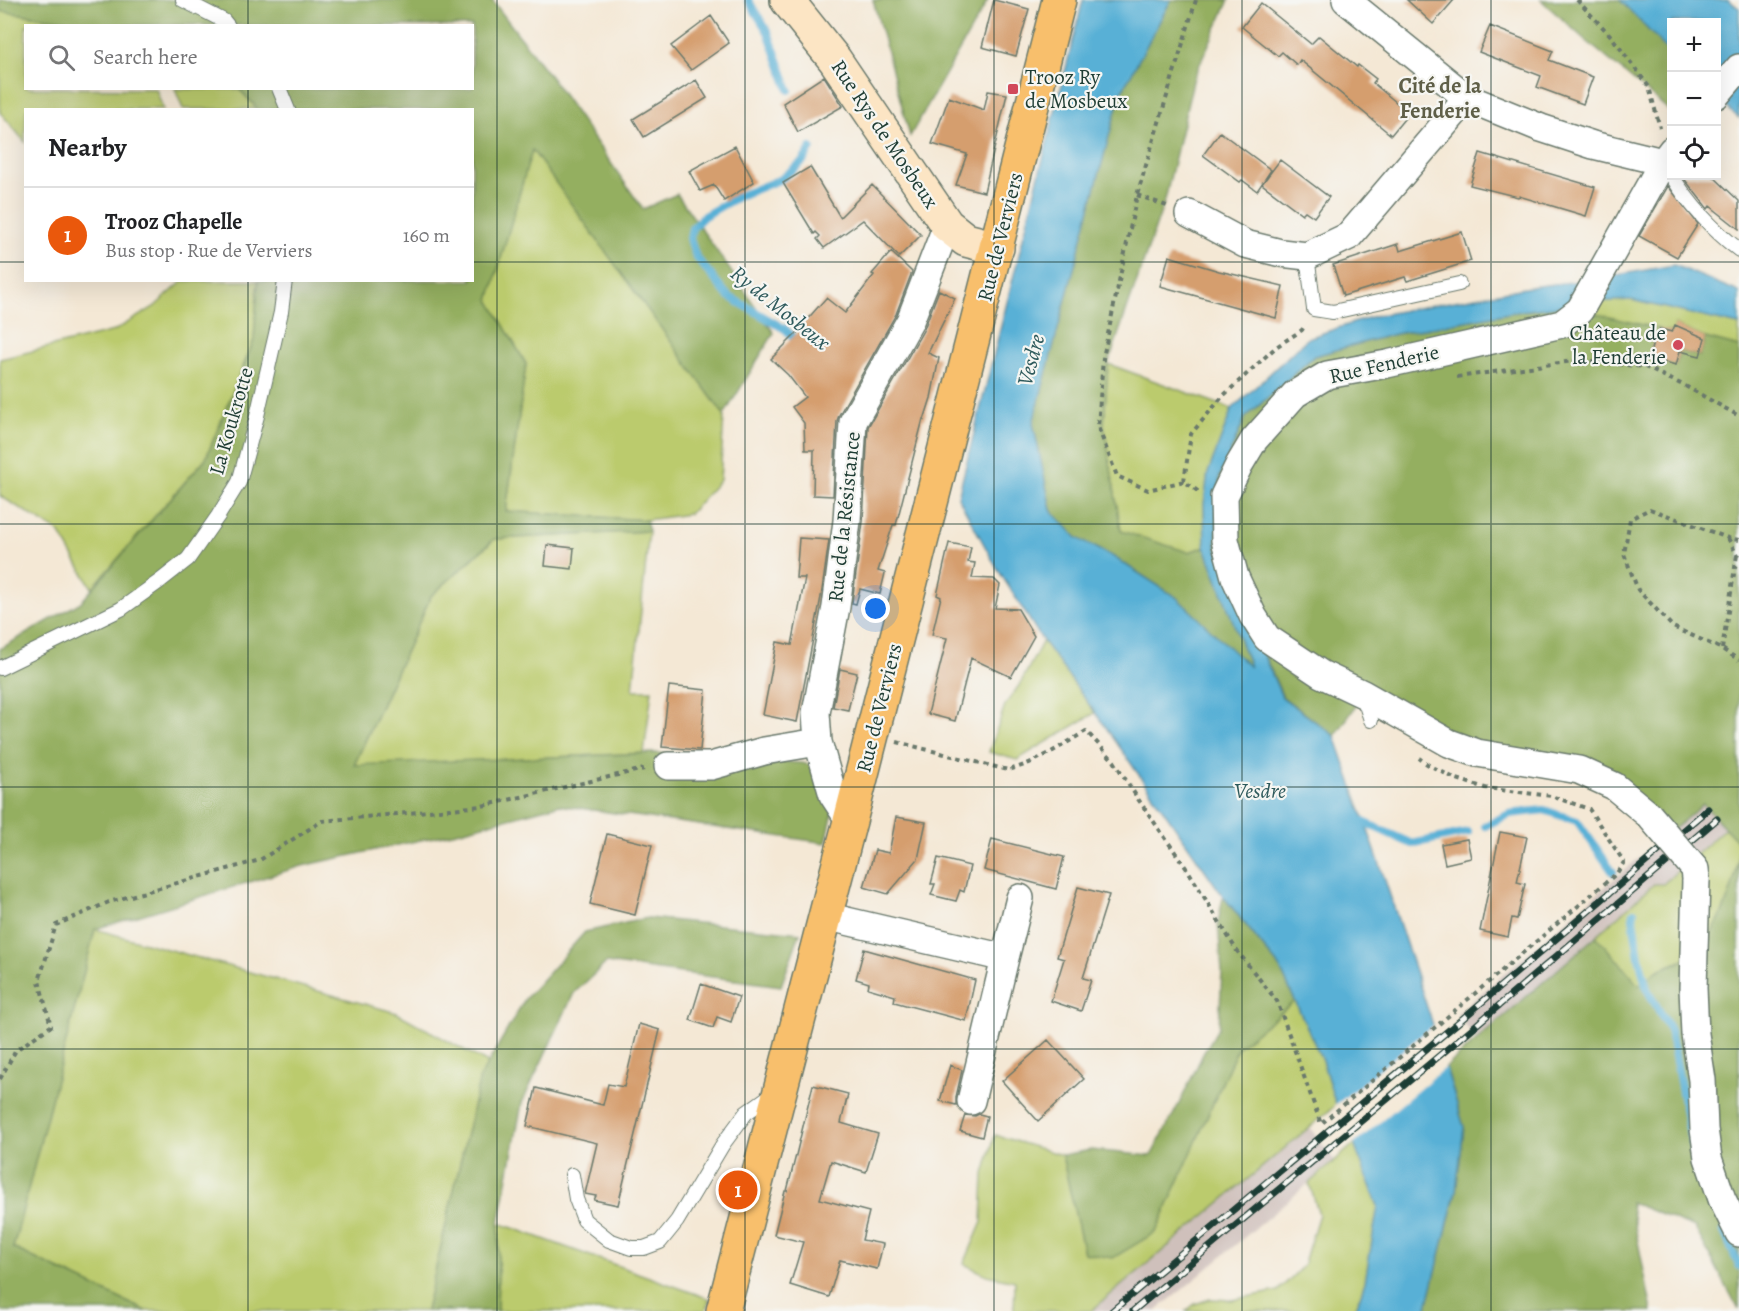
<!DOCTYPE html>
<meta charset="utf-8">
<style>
:root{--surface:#fff;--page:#f6f6f6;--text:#202124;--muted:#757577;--line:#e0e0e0;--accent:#ea580c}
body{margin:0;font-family:Alegreya,serif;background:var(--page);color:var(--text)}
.controls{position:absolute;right:18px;top:18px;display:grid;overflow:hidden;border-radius:0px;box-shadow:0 6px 24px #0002}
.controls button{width:54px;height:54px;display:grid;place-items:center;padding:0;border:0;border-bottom:2px solid var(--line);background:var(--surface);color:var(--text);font:30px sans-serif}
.you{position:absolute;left:876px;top:609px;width:21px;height:21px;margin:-15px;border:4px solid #fff;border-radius:50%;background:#1a73e8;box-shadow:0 0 0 9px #1a73e833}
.badge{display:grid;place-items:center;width:39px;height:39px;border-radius:50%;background:var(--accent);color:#fff;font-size:20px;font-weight:700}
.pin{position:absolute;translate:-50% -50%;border:3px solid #fff;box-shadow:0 2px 6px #0006}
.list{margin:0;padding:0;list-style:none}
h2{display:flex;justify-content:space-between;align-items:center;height:78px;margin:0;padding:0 24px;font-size:26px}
h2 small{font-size:20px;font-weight:400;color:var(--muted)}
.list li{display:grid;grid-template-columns:39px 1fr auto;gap:18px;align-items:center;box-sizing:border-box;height:96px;padding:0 24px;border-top:2px solid var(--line)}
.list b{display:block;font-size:22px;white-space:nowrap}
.list p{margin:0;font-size:20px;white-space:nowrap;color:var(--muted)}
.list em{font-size:20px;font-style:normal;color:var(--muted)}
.icon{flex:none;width:33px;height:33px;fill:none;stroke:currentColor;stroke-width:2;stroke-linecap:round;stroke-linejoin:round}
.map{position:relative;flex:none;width:1739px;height:1311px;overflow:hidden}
.search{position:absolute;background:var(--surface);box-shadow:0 6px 24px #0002;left:24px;top:24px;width:450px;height:66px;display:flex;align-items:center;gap:15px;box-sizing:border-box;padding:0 21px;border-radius:0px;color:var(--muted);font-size:22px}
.panel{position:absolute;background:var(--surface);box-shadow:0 6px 24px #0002;left:24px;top:108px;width:450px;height:174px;border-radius:0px}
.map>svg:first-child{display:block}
.industrial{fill:#cfc0bb}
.green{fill:#bbcb6d;stroke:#6d8450;stroke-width:1.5}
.forest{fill:#94af60;stroke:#5a764a;stroke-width:1.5}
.water{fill:#59b0d6;stroke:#3c7685;stroke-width:1.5}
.pier{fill:#f4e8d5}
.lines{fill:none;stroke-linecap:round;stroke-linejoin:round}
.stream{stroke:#59b0d6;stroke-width:8}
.building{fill:#d59e6e}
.lane-casing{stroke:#6a796c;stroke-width:16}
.street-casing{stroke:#6a796c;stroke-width:30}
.secondary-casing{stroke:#6a796c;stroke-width:36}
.primary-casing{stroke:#6a796c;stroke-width:36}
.path{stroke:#6a796c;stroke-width:4;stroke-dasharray:4.5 4.5;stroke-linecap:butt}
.lane{stroke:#fff;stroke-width:14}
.street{stroke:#fff;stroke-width:27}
.secondary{stroke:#fce5c4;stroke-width:33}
.primary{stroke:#f8bf6c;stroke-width:33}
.rail-casing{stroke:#1f3d34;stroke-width:7}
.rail{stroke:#f6f6f2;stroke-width:4.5;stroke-dasharray:14;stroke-linecap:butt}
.street-bridge-casing{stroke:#6a796c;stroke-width:30;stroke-linecap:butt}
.street-bridge{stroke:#fff;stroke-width:27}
.grid{fill:none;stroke:#1f3d34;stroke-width:1.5;stroke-opacity:0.55}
.poi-dot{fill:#d1495b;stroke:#f6f6f2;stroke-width:2}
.labels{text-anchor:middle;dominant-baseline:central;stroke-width:4.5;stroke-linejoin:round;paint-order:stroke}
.poi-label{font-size:21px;fill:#1f3d34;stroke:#f6f6f2;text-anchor:start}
.street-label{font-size:21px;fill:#1f3d34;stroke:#f6f6f2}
.neighbourhood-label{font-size:22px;font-weight:bold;fill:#5f5f48;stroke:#f6f6f2}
.water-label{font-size:22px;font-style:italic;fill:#2e5a5c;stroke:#f6f6f2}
</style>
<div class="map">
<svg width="1739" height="1311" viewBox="0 0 1739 1311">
<rect width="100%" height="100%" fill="#f6f6f2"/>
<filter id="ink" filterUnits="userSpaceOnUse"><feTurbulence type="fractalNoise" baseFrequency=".0167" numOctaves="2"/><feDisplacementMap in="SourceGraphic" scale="12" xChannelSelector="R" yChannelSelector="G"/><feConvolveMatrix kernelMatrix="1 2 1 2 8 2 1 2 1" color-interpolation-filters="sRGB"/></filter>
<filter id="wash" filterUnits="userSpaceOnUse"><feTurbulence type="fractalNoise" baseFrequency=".008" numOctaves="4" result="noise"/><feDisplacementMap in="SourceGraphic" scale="24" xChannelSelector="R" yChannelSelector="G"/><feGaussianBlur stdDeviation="1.35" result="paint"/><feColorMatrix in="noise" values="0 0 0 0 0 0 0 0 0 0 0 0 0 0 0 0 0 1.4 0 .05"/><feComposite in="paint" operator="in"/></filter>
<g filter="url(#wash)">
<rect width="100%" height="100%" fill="#f4e8d5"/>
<path class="industrial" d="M1703,803L1725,828L1663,884H1654L1477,1041L1457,1014Z
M1310,1128L1335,1161L1182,1290L1155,1311H1091Z"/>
<path class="green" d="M0,11L95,25L26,26V88L156,89L163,109L26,110L25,142L0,112Z
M175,89H239L258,109H183Z
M532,149L724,415L720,480L689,514L646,520L506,512L526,364L489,300Z
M183,281H258L254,340L206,458L92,588L59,532L0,496V359L114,331L154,307Z
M1631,300L1739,325V347L1705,338L1675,325L1672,332L1591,313V302Z
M1108,364L1232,409L1208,473L1204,504L1205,547L1188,552L1121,532L1104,425Z
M649,531L633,690H652L644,753L354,766L431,596L495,539Z
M1043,641L1095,713L1017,760L989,752L1005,705L1020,684Z
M1725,828L1739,843C1739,881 1719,941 1683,960C1675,965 1665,966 1657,971C1651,975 1645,981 1639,985L1596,936L1654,884H1663Z
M95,929L397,1013L488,1063L480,1077L426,1311H146L13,1248Z
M1295,1001L1322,1060L1336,1105L1091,1311H1014L1015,1281L987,1275L964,1264L982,1222L984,1174L995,1135L1062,1155L1084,1253L1156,1232L1238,1047Z
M1354,1144L1378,1206L1365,1282L1355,1311H1186L1195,1304L1210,1299L1232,1300L1278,1291L1303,1266L1319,1214L1309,1183Z
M499,1223L710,1299L705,1311H497Z"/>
<path class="forest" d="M0,0H492L552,79L643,209L677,194L774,333L724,415L532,150L489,300L526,364L506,511L646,520L649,531L494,539L431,596L354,765L654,753L802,763L842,772L826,843L558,805L457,832L302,866L95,929L13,1248L146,1311H0V649L81,602L206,458L254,340L258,281L472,280V110L258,109L239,89L472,88V26L95,25L0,11Z
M873,0H988L910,136Z
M1171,0H1229L1194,77L1165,200L1108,364L1104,425L1121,531L1188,552L1205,547L1251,668L1240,659L1176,597L1112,556L1077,538L1051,510L1033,423L1120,95Z
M1541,0H1620L1671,54V112L1583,38Z
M1591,302L1592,313L1660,329L1657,339H1654L1649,358L1676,365L1680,351L1700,356L1705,338L1739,347V843L1703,804L1659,842L1609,790L1358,703L1335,736L1283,697L1216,547L1219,478L1245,418L1314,356L1395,334L1514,312Z
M1739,860V1310L1695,1228L1630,1202L1652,1311H1426L1456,1191L1464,1127L1446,1067L1596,936L1639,985C1645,980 1651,975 1657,971C1665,966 1675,965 1683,960C1717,941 1731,895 1739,860Z
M1223,896L1280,968L1295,1001L1238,1047L1156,1232L1113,1258L1084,1253L1062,1155L1091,1150L1151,1156L1181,1100L1203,1054L1219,1027L1222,971L1218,923Z
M648,918L800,933L781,986L606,963L574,993L522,1103L499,1223L497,1311H426L480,1077L525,999L585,932Z"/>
<path class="water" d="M1083,0H1171L1120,95L1033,423L1051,510L1077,538L1112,556L1176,597L1250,667L1205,547L1204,504L1208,473L1232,409L1308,338L1374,316L1530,287L1589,280L1674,265L1739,292V325L1631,300L1591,302L1514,312L1395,334L1314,356L1245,418L1219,478L1216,547L1282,697L1335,736L1379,862L1433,1025L1464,1127L1456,1191L1426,1311H1355L1365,1282L1378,1206L1354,1144L1336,1105L1322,1060L1280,968L1223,896L1105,726L1043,641L997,568L958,497Z
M1620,0H1729L1739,8V118L1717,99L1716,22H1672L1671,54Z"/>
<path class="pier" d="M1436,1023L1448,1065L1352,1146L1333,1107Z"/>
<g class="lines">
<path class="stream" d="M748,0L768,32L789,90
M800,344L785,329L728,296L696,257L690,239L692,228L704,216L737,197L781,179L803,161L811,148
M1359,820L1412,844L1468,832
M1485,826L1509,814L1544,810L1577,821L1613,872
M1634,912L1633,918L1639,957L1647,989L1670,1030L1695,1160
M1724,1232L1739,1266"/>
</g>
<g id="blocks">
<path class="building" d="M994,0L1029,9L1016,56L982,47Z
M1407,0H1454L1433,24Z
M1261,3L1311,44L1319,36L1357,67L1358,65L1376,79L1373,83L1409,113L1391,135L1300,60L1297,65L1282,52L1278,56L1242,27Z
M711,16L729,43L691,70L671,46Z
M1490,26L1553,51L1549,60L1593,77L1583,104L1537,87L1541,76L1479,52Z
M824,76L843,106L798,132L783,103Z
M696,80L707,98L644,137L633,119Z
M988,91L1007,94L984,192L956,185L967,154L932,144L949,97L984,110Z
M1220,132L1271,170L1257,191L1242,180L1240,182L1203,155Z
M735,146L754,182L724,201L714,185L700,191L689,171Z
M1480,153L1595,187L1586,216L1519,196L1518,197L1470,185Z
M1280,160L1329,197L1314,217L1305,211L1302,214L1262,184Z
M810,167L840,217L872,185L921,235L899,257L863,220L824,248L817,239L820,236L816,232L814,234L783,183Z
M1682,176H1713L1739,201V229L1710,206L1708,209Z
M1668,186L1698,224L1677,257L1639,236Z
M1462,232L1471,261L1407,281L1405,277L1343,296L1333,265L1398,244L1400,251Z
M891,252L912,272L896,314L839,415L837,421L833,496L813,495L814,450H805L804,423L792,407L805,397L788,375L771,359L798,332L797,331L826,298L845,313L874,275L872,274Z
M1169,256L1219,271L1283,286L1276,318L1160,286Z
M939,290L955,298L928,353L939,358L931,398L924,420L923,419L896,525H893L878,571L885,573L880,594L860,589L856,604L852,603L863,522L868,427L924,329Z
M1675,325L1705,338L1700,356L1680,351L1676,365L1649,358L1654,338L1657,339L1660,329L1672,332Z
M799,538L829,540L821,597L797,722L763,715L777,642L792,645L805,578H796Z
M949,543L971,547L968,562L975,563L972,578L994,579L1000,585L995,608L1018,609L1034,636L1011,677L971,658L955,721L928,714L947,638L932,635L941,597L937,595Z
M547,545L574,548L572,569L545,566Z
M840,669L857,673L848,710L833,707Z
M669,686L706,690L700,750L662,747Z
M896,817L926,822L918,859L888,894L864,887L875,850L889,853Z
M1500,832L1527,837L1517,882L1525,884L1517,919L1512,918L1508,937L1480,931Z
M607,834L652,845L635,915L590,904Z
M992,839L1064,857L1056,889L984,870Z
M1467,839L1471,858L1445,864L1441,844Z
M938,858L970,866L964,892L960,890L956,901L931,895L935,884H931Z
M1078,887L1109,895L1083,978L1091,980L1081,1011L1051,1001L1064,959L1057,957Z
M864,949L975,980L966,1021L894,1002L895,996L868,988L869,983L856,979Z
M701,984L739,997L731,1022L717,1017L713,1028L690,1020Z
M639,1024L660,1030L618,1205L594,1200L596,1196L585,1194L597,1143L527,1126L536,1088L603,1105L608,1084L624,1087Z
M1048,1040L1084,1079L1038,1121L1002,1081Z
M950,1065L962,1070L956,1097V1105L940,1101Z
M813,1085L848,1094L841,1123L878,1134L866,1172L831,1161L820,1199L869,1212L862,1240L883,1244L877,1269L840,1260L829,1297L790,1285L803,1242L774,1235L785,1191H787L797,1151Z
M979,1114L987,1116L982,1137L960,1131L965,1115L975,1116Z"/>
</g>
</g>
<g filter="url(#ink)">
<use href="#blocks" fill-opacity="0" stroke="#6a796c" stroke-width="1.5"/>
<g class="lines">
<g class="lane-casing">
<path id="lane" d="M183,0L224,21L228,26
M279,88L288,110
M1672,176C1689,204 1713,230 1739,250
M1307,256L1314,309L1333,312L1459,284
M0,668L121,609L160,581L188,559L218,516L239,482L257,416L281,312L285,280
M1363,696L1371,720
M572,1175L576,1199L584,1220L609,1240L631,1248H644L660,1242L677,1221L723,1144L746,1113L774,1093"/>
</g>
<g class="street-casing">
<path id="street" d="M1346,0L1467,98L1541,128L1593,145L1663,162
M1716,95L1739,68
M1189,214L1245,244L1281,253L1307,256L1349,236L1467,98
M668,766H711L764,751L818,742
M1649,815L1614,786L1579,770L1477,753L1449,743L1363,694L1321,674L1267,638L1253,616L1235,577L1225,540L1224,496L1239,465L1254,440L1295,394L1327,375L1387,364L1562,324L1580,310L1663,162L1672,150
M850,821L833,795L818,742L816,713L836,607L847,521L853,422L910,321L947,225
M1696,879L1693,988L1695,1034L1702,1080L1704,1129L1708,1158L1722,1199L1739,1233
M825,916L1005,958L971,1101
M1005,958L1020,898"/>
</g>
<g class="secondary-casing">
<path id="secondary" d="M787,0L835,60L947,225L966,240L997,248"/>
</g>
<g class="primary-casing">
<path id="primary" d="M723,1311L850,821L1059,0"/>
</g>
<path class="path" d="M1196,0L1137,195L1103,358L1098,427L1117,476L1148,490L1184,481L1199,492
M1577,0L1611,36L1649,87L1660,128
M1137,195L1167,206
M1457,377L1581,360L1645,367L1687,387L1739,416
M1184,481L1191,434L1223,396L1276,347L1302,330L1305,325
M1728,538L1737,555L1739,556
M1739,540L1728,538L1650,509L1630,519L1624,554L1638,590L1673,627L1722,649L1739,660
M1722,649L1737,555
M897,742L1008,770C1037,763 1061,746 1086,731L1114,761L1138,799L1189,872L1237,951L1277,1001L1321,1124L1617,873L1624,862L1589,809L1551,796L1485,788L1454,778L1427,764L1419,758
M0,1079L16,1050L51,1026L39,981L56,925L109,902L260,860L322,821L482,806L644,769"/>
<use href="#lane" class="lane"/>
<use href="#street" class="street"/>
<use href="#secondary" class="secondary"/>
<use href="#primary" class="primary"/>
<g class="rail-casing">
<path id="rail" d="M1112,1311L1461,1020L1708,809
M1133,1311L1469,1031L1717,819"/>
</g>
<use href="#rail" class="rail"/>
<g class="street-bridge-casing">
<path id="street-bridge" d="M1649,815L1695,869L1696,879"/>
</g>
<use href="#street-bridge" class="street-bridge"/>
</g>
</g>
<path class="grid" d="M248,0V26M497,0V1311M745,0V1311M994,0V1311M1242,0V1311M1491,0V1311M248,88V110M0,262H26M472,262H1739M248,280V1311M0,524H1739M0,787H1739M0,1049H1739"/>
<g class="poi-dot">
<rect x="1007" y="83" width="12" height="12" rx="3"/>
<circle cx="1678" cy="345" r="6"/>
</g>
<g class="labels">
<g class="poi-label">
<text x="1025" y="77">Trooz Ry<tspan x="1025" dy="24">de Mosbeux</tspan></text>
<text x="1666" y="333" text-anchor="end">Château de<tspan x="1666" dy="24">la Fenderie</tspan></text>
</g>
<g class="street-label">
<text transform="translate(885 134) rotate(56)">Rue Rys de Mosbeux</text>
<text transform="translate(1000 237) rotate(-76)">Rue de Verviers</text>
<text transform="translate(1384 364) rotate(-13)">Rue Fenderie</text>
<text transform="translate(231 421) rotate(-74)">La Koukrotte</text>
<text transform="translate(844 517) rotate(-84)">Rue de la Résistance</text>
<text transform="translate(879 708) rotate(-76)">Rue de Verviers</text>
</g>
<g class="neighbourhood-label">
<text x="1440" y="86">Cité de la<tspan x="1440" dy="25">Fenderie</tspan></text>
</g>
<g class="water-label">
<text transform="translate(780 308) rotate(39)">Ry de Mosbeux</text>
<text transform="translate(1031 360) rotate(-75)">Vesdre</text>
<text x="1260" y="791">Vesdre</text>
</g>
</g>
</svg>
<div class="controls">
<button>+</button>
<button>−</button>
<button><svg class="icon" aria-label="locate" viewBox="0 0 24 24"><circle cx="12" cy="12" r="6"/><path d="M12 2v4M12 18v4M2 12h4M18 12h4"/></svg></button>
</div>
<div class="you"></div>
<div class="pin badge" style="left:738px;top:1190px">1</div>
<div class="search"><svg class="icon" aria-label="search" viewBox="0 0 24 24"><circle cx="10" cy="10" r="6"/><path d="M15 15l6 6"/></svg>Search here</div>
<section class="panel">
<h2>Nearby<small></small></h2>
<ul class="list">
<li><span class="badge">1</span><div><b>Trooz Chapelle</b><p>Bus stop · Rue de Verviers</p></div><em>160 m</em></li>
</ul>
</section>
</div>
